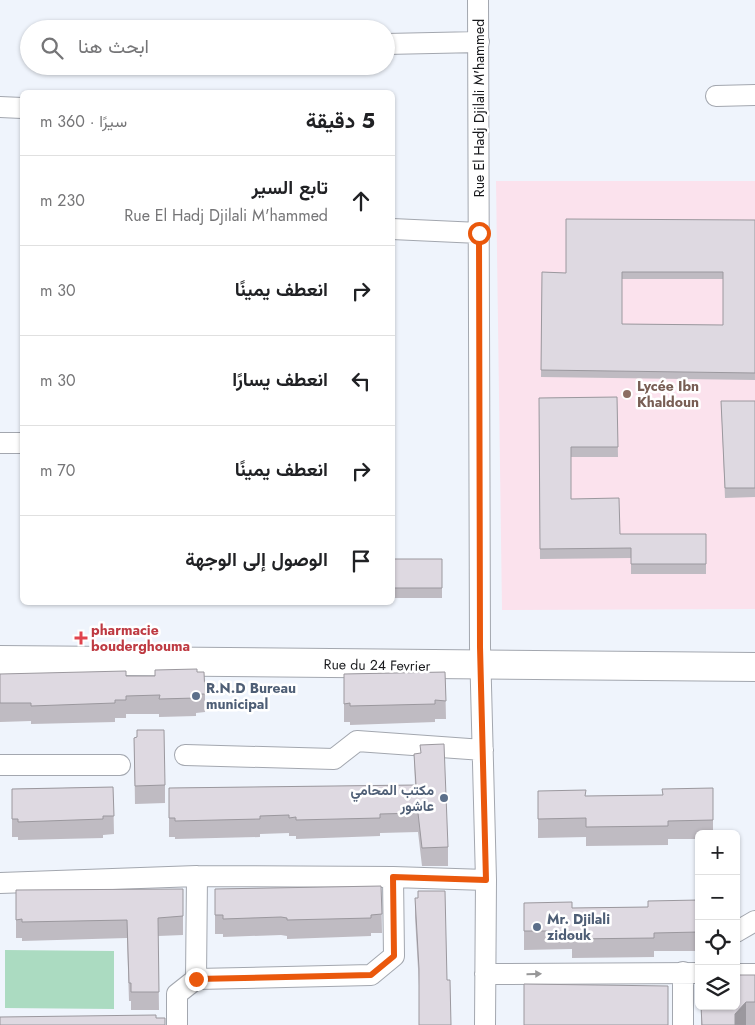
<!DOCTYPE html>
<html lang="ar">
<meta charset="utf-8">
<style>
:root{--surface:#fff;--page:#f2f2f2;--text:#202124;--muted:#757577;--line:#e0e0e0}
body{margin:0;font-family:Jost,Vazirmatn,sans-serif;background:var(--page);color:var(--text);direction:rtl}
.controls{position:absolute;right:15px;bottom:15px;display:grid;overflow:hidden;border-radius:8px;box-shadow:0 1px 4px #0004}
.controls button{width:45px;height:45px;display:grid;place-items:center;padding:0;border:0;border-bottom:1px solid var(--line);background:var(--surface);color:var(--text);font:25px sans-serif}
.stop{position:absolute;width:15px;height:15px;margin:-11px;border:4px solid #ea580c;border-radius:50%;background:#fff}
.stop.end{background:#ea580c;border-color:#fff;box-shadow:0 1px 5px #0008}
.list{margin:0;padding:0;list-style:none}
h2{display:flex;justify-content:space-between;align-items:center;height:65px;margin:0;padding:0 20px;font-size:21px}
h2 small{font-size:16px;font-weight:400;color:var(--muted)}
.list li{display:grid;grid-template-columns:32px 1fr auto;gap:15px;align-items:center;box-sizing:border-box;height:90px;padding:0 20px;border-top:1px solid var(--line)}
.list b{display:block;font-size:19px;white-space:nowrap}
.list p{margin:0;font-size:16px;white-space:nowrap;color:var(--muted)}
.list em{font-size:16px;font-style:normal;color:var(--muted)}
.icon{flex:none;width:28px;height:28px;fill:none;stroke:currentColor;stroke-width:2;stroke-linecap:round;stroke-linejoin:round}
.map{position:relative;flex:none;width:755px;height:1025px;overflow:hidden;direction:ltr}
.search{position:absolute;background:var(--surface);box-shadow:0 1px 4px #0004;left:20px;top:20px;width:375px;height:55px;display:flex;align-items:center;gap:12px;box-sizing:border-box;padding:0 18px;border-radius:28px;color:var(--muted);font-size:19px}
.panel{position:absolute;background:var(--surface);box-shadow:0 1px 4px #0004;left:20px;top:90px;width:375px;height:515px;border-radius:8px;direction:rtl}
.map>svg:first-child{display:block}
.education{fill:#fbe2ed}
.green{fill:#abdbc1}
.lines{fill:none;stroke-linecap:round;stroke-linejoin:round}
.street-casing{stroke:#a3a7af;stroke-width:22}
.secondary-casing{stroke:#a3a7af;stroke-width:30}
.street{stroke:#fff;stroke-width:20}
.secondary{stroke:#fff;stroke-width:28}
.wall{fill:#bfbbc2;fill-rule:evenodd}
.shaded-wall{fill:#9b989e}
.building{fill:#ded9e1;stroke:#9b989e;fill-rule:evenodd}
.oneway{fill:#979798}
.route{stroke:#ea580c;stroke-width:6}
.education-dot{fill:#8d6e63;stroke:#fff;stroke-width:2}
.health-dot{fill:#e0444e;stroke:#fff;stroke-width:2}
.service-dot{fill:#5c6f8a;stroke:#fff;stroke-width:2}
.labels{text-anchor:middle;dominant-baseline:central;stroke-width:5;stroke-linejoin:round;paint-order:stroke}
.street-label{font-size:14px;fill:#17181b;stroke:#fff}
.education-label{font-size:14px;font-weight:bold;fill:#785e54;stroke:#fff;text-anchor:start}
.health-label{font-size:14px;font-weight:bold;fill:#be3a42;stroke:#fff;text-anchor:start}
.service-label{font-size:14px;font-weight:bold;fill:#4e5e75;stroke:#fff;text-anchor:start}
</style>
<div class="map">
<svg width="755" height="1025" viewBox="0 0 755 1025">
<rect width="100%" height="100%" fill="#eff4fc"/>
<path class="education" d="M496,181H755V609L502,610Z"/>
<path class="green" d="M5,950L114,951V1009L5,1008Z"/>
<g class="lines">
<g class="street-casing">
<path id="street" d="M478,0L480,647L486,880L485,1025
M386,44L479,42
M716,96L755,95
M0,107L22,108
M392,229L479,233
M0,443H22
M185,755L334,759L357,741L483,750
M0,765H120
M0,883L197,876L393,877L486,880
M736,932L755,921
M683,972V1025
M485,974L699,973
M736,974H755
M196,979L371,975L394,956L393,877
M177,1025V994L196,979L197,876"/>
</g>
<g class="secondary-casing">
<path id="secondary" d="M0,660L755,667"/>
</g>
<use href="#street" class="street"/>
<use href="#secondary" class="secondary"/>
</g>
<path class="wall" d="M755,220V380L541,377L542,272L566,273ZM622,279H723V325L622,324Z
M617,397L618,457H571V499L620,534H706V574H631V558L540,559L539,398Z
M721,401H755V497L725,498Z
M392,559H442V598H392Z
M197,672L205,694V712L196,713V716L159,717V714H126V718H115V722L31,724V721L0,722V674L126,676H155Z
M445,672L446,719H435V722L350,725V722H344V674Z
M137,737L165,785V803L135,804L134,738Z
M414,754L448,847V866H422L418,832L380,833V836L296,839V836H289V833L260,834V837L175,839V837H169V788L415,785Z
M113,787L114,834L103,835V838L18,840V837H12V789Z
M713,788V834H699V839H668V845L586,846V837L538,838V791L586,796L662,795Z
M381,886L382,933H371V936L287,939V936L281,935L223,937V934H215V889Z
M16,890L183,907V935L158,936L159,1010H131V1001H129L127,938L22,941V938H16Z
M415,898H418L419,986L415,917Z
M699,900V951H654V957L572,958V949L524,950V903L572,908L648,907Z
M755,975V1025H701V1006H736Z"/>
<path class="shaded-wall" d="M746,1002V1025H735V1014Z"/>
<path class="building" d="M566,219L755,220V373L541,370L542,272L566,273ZM622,272H723V325L622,324Z
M617,397L618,447H571V499L619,498L620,534H706V564H631V548L540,549L539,398Z
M721,401H755V488H725Z
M392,559H442V588H392Z
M197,669V672H204L205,694H196V698L159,699L160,695L126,696V700H115V703L31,706V703H0V674L126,671V676H155V670Z
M445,672L446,701L435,700V704L350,706V703L344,704V674Z
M137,730H164L165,785L135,786L134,738L137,737Z
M444,744L448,847L422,848L418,813L380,814V818L296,820V817L289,818V815L260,816V819L175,821V818H169V788L416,785L414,754L421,753L420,745Z
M113,787L114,816H103V819L18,822V819H12V789Z
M713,788V820L668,821V826L586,827V818L538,819V791L586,790L585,796L663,795L662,789Z
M381,886L382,914L371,915V918L287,920V918L281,917L223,919V915H215V889Z
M183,889V916L158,918L159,992H131V983H129L127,920L22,922V919L16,920V890Z
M418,891H445L447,980H450L451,1025H419V969L415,898H418Z
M699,900V932L654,933V938L572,939V931H524V903L572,902V908L648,907V901Z
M736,975H755V1002H746L735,1014V1025H702L701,1006H736Z
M524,984L668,986V1025H524Z
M156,1015V1018H165V1025H0V1017Z"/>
<defs><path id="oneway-solid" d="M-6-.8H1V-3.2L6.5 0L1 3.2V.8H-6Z" transform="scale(1.25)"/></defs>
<use class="oneway" href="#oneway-solid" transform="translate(534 974) rotate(-1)"/>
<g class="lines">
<path class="route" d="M196,979L371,975L394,956L393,877L486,880L480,647L479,233"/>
</g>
<circle class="education-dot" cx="627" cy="394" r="5"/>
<path class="health-dot" d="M78.5 630.5h5v5h5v5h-5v5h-5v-5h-5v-5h5z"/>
<g class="service-dot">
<circle cx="196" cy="696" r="5"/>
<circle cx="444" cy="798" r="5"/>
<circle cx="537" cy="927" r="5"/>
</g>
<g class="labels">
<g class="street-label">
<text transform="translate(479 108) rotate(-90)">Rue El Hadj Djilali M'hammed</text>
<text transform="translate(377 665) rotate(1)">Rue du 24 Fevrier</text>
</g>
<g class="education-label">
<text x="637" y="386">Lycée Ibn<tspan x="637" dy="16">Khaldoun</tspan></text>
</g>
<g class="health-label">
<text x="91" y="630">pharmacie<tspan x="91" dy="16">bouderghouma</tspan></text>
</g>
<g class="service-label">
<text x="206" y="688">R.N.D Bureau<tspan x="206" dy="16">municipal</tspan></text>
<text x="434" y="790" text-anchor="end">مكتب المحامي<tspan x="434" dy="16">عاشور</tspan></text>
<text x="547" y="919">Mr. Djilali<tspan x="547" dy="16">zidouk</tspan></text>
</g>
</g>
</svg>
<div class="controls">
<button>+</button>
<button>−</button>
<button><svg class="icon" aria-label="locate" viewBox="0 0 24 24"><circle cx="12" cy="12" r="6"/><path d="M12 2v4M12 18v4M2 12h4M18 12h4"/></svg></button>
<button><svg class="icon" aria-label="layers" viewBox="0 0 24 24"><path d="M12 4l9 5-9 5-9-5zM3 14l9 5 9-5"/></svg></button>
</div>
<div class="stop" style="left:479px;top:233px"></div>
<div class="stop end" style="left:196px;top:979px"></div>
<div class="search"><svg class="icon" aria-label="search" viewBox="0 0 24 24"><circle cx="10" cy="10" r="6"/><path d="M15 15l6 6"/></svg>ابحث هنا</div>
<section class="panel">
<h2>5 دقيقة<small>سيرًا · 360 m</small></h2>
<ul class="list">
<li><svg class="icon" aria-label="ahead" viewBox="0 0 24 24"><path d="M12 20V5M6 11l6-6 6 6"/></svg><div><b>تابع السير</b><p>Rue El Hadj Djilali M'hammed</p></div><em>230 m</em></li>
<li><svg class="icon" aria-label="right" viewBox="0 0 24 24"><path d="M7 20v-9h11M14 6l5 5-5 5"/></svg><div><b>انعطف يمينًا</b></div><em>30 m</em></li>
<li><svg class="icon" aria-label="left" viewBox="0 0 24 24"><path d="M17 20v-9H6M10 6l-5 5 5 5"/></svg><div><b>انعطف يسارًا</b></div><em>30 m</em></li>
<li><svg class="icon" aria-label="right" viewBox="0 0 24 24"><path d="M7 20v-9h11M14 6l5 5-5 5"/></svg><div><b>انعطف يمينًا</b></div><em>70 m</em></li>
<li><svg class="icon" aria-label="arrive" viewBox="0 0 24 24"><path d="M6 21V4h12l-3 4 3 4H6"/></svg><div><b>الوصول إلى الوجهة</b></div></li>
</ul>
</section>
</div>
